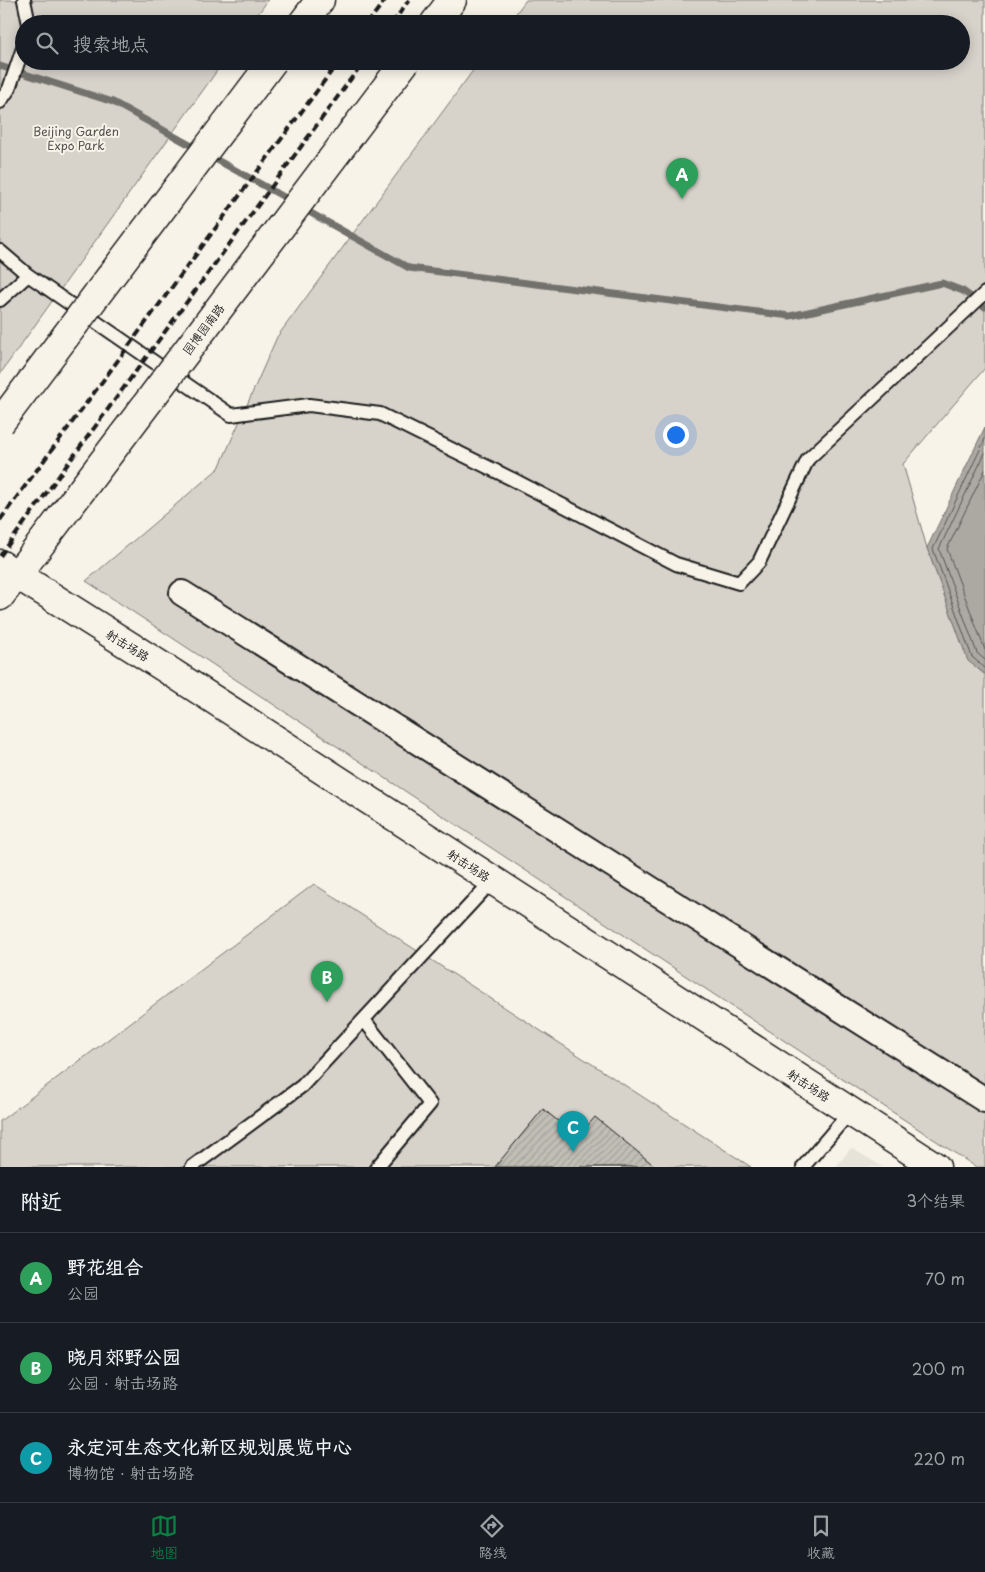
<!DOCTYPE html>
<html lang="zh">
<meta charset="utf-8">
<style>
:root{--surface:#171b24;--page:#242831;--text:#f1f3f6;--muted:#9ea1a6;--line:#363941;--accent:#0b8043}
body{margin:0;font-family:"Playpen Sans","LXGW WenKai TC",sans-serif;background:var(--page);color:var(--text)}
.you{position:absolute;left:675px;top:434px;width:18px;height:18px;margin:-12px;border:4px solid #fff;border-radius:50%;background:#1a73e8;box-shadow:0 0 0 8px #1a73e833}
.badge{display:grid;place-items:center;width:32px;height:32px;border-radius:50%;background:var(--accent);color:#fff;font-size:16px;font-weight:700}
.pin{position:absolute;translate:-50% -41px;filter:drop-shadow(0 1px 2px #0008)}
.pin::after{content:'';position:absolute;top:26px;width:18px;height:15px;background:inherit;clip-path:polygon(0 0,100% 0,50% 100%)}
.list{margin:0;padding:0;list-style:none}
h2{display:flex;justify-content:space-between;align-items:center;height:65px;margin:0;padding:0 20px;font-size:21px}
h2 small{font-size:16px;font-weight:400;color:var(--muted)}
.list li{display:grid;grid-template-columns:32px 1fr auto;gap:15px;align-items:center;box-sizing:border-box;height:90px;padding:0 20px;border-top:1px solid var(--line)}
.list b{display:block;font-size:19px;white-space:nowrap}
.list p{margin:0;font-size:16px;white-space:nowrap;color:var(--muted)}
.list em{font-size:16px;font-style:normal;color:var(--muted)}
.icon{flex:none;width:28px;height:28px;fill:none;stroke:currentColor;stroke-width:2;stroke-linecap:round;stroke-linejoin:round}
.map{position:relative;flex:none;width:985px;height:1167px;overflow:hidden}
.search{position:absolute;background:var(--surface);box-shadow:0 2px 12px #0003;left:15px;right:15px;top:15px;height:55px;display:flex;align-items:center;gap:12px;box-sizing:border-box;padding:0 18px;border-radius:28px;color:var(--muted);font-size:19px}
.sheet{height:335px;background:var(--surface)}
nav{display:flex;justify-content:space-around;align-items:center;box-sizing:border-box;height:70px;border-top:1px solid var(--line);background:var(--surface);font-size:14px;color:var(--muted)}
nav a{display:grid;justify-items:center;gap:2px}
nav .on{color:var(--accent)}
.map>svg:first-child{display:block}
.built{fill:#e6e3d9}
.park{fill:#d7d3cb;stroke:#7a7874}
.water{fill:#aca9a2;stroke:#72716c}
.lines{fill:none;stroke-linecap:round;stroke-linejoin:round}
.shore{stroke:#565452;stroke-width:1}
.stream{stroke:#72716c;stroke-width:7}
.building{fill:url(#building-hatch);stroke:#1c1c1c}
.service-casing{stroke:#1c1c1c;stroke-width:16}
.minor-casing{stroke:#1c1c1c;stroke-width:28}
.tertiary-casing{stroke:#1c1c1c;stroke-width:31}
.primary-casing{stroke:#1c1c1c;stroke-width:31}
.service{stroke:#f7f3e8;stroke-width:12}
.minor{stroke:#f7f3e8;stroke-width:24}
.tertiary{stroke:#f7f3e8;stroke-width:28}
.primary{stroke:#f7f3e8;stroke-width:28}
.rail{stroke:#1c1c1c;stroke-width:4;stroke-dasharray:8 4;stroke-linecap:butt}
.primary-bridge-casing{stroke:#1c1c1c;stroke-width:31;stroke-linecap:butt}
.primary-bridge{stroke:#f7f3e8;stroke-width:28}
.labels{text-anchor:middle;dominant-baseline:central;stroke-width:4;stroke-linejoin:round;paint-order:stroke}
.park-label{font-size:12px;fill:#545351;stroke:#f7f3e8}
.street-label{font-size:12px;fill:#1c1c1c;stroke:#f7f3e8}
</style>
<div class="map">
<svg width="985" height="1167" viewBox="0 0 985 1167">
<defs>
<pattern id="building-hatch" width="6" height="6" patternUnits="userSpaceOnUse" patternTransform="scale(1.25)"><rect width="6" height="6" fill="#c0beb5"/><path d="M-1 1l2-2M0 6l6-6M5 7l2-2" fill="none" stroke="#a4a39b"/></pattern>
</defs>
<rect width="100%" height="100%" fill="#f7f3e8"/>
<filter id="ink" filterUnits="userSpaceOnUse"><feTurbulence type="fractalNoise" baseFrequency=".02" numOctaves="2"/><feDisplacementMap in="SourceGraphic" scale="10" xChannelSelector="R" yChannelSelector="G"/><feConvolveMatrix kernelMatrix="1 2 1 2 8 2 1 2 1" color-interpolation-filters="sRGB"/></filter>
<g filter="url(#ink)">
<path class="built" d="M851,1148L883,1167H836Z"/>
<path class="park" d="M0,0H268L251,24H24V61H224L0,374Z
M526,0H985V368L903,464L927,548L968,660L985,675V1167H976L86,581L219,468L277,337L480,61H961V24H508Z
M314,884L751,1167H0V1121Z"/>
<path class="water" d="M985,427V674L968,661L927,548Z"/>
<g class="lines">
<path class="shore" d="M985,439L933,549L972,657L985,668
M985,453L939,549L977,653L985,660
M985,470L947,549L985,650"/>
<path class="stream" d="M0,66L113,102L199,150
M208,155L293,202
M302,208L409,268L790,316L942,283L963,291L985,307"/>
</g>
<path class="building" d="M543,1109L578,1137L595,1117L656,1167H495Z"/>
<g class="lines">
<g class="service-casing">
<path id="service" d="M24,0L29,24
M0,102L9,89L24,45
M0,251L28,275L231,415L309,405L380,414L514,480L676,564L739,583L759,562L808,459L985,293
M0,300L28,275
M364,1020L430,1104L377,1167
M192,1167L302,1086L493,880
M803,1167L850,1112"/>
</g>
<g class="minor-casing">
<path id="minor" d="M182,593L985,1100"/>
</g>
<g class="tertiary-casing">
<path id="tertiary" d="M0,564L168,670L936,1167"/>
</g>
<g class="primary-casing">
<path id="primary" d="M302,24L320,0
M434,24L452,0
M0,596L34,553"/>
</g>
<use href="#service" class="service"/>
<use href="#minor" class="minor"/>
<use href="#tertiary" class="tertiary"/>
<use href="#primary" class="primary"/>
<path class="rail" d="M367,24L385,0
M392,24L409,0
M0,520L339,61
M0,556L364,61"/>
<g class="primary-bridge-casing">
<path id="primary-bridge" d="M0,423L273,61
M34,553L406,61"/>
</g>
<use href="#primary-bridge" class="primary-bridge"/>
</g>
</g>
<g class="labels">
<g class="park-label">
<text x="76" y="131">Beijing Garden<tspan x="76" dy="14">Expo Park</tspan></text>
</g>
<g class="street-label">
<text transform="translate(203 329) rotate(-53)">园博园南路</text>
<text transform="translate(128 645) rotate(32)">射击场路</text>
<text transform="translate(469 865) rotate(33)">射击场路</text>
<text transform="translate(809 1085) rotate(33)">射击场路</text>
</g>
</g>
</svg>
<div class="you"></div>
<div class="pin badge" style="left:682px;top:199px;background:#2e9e5b">A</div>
<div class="pin badge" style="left:327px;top:1002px;background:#2e9e5b">B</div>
<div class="pin badge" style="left:573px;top:1152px;background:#0f9aa8">C</div>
<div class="search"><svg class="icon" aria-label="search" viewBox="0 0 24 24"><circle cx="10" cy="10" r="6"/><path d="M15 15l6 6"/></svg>搜索地点</div>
</div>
<section class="sheet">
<h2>附近<small>3个结果</small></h2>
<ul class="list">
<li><span class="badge" style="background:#2e9e5b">A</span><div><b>野花组合</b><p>公园</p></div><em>70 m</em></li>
<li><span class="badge" style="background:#2e9e5b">B</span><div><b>晓月郊野公园</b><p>公园 · 射击场路</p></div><em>200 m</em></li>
<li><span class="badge" style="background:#0f9aa8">C</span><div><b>永定河生态文化新区规划展览中心</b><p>博物馆 · 射击场路</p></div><em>220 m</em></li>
</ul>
</section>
<nav>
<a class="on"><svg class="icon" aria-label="map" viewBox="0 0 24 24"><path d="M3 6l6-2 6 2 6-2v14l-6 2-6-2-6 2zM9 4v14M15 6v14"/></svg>地图</a>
<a><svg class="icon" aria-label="directions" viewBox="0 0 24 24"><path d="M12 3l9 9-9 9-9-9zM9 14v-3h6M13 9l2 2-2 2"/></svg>路线</a>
<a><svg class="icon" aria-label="saved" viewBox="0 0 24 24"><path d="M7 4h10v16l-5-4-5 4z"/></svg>收藏</a>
</nav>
